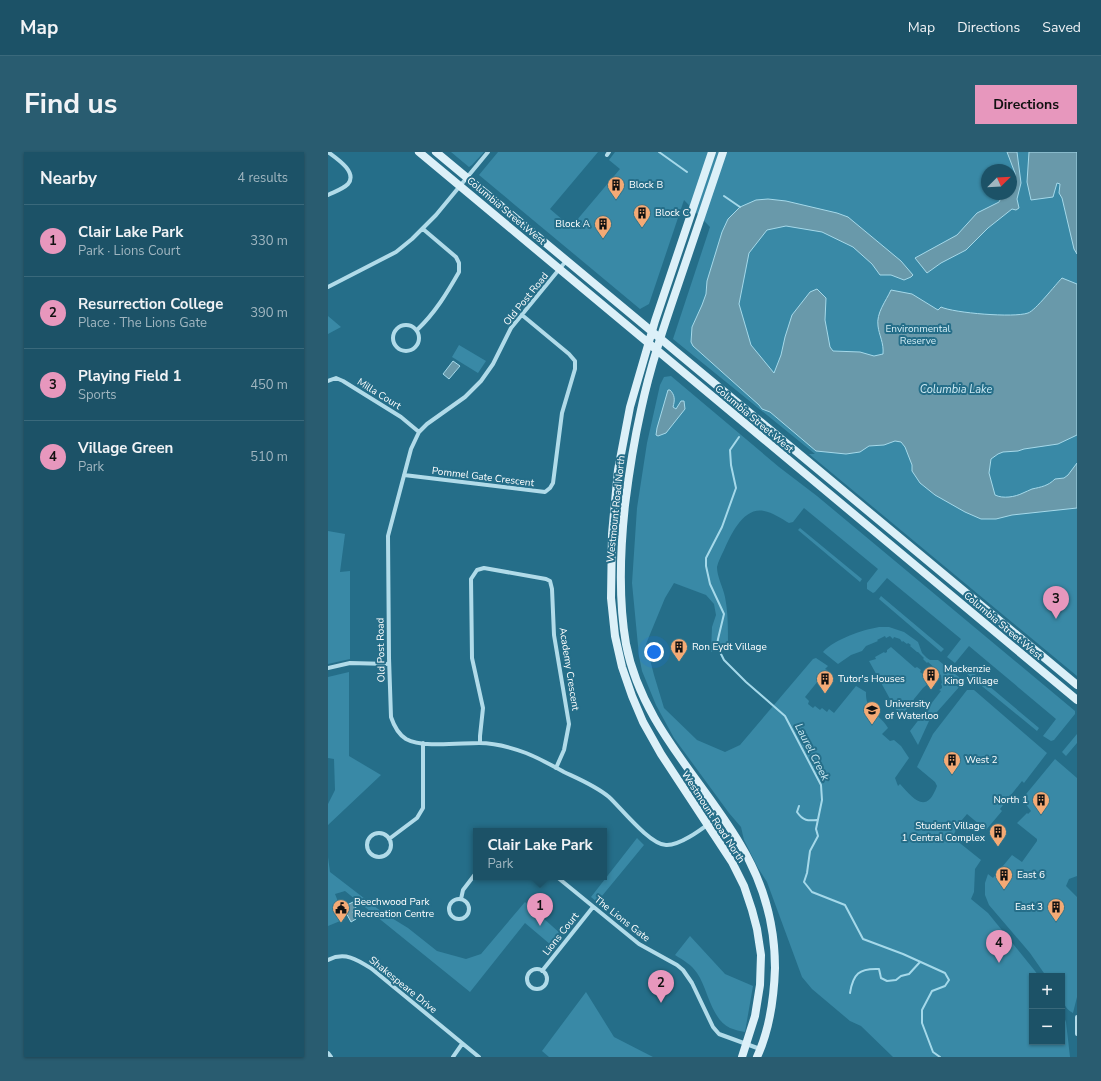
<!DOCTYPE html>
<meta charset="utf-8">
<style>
:root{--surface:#1c5267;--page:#295c70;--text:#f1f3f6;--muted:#a0b6c0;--line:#3a697b;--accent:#e797bd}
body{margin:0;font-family:"Nunito Sans",sans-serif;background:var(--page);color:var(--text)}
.controls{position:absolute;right:12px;bottom:12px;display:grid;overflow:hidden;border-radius:0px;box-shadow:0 1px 3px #0004}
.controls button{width:36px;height:36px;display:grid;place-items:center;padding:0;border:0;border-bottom:1px solid var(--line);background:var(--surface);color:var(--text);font:20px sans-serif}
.compass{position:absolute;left:653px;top:12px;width:36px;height:36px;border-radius:50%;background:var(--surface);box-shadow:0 1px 3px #0004;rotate:66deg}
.you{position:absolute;left:326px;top:500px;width:14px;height:14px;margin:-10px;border:3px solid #fff;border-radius:50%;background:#1a73e8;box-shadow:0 0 0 6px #1a73e833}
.badge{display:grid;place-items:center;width:26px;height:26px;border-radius:50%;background:var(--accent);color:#111;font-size:13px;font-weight:700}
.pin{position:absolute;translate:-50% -33px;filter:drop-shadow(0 1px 2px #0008)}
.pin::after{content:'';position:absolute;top:21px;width:14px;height:12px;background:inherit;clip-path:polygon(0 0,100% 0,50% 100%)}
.popup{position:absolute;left:145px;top:676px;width:134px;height:52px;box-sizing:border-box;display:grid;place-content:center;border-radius:0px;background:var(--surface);filter:drop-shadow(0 1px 3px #0005);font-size:13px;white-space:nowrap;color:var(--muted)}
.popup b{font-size:15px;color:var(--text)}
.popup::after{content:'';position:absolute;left:50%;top:100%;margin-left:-8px;border:8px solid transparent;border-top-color:var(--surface)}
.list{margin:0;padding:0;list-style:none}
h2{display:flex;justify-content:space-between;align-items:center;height:52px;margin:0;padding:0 16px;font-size:17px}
h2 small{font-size:13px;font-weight:400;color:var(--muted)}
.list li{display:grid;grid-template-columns:26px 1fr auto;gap:12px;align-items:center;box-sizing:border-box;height:72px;padding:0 16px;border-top:1px solid var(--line)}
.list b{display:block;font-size:15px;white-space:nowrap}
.list p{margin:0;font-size:13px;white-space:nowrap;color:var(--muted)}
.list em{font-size:13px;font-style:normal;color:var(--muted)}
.map{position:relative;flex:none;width:749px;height:905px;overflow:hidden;border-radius:0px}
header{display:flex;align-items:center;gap:24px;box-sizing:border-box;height:56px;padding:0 20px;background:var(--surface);border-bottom:1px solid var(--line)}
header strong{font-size:19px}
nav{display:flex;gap:22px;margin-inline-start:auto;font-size:14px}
.intro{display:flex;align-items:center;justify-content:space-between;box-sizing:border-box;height:96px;padding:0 24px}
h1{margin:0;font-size:28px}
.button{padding:10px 18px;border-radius:0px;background:var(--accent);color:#111;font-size:14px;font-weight:700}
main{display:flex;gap:24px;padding:0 24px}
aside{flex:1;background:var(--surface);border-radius:0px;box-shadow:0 1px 3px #0004}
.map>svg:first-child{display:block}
.green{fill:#3989a6;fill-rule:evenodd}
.water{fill:#6999aa;stroke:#a5d9ea}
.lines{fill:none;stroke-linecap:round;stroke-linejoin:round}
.stream{stroke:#a5d9ea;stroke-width:2}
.street{stroke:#b1dbe9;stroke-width:4}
.secondary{stroke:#dcf0f8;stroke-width:8}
.labels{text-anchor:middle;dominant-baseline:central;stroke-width:4;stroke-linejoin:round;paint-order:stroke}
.poi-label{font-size:10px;fill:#fff;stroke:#256e89;text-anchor:start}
.street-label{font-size:10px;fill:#fff;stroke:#256e89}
.park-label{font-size:10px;fill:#d5eff7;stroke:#256e89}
.water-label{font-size:11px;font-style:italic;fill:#ceebf4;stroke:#256e89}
</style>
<header>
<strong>Map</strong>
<nav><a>Map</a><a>Directions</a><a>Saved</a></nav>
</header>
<div class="intro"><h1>Find us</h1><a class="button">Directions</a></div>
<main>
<aside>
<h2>Nearby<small>4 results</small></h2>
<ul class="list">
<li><span class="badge">1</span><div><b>Clair Lake Park</b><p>Park · Lions Court</p></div><em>330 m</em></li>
<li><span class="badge">2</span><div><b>Resurrection College</b><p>Place · The Lions Gate</p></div><em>390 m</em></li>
<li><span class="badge">3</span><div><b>Playing Field 1</b><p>Sports</p></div><em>450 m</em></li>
<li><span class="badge">4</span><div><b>Village Green</b><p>Park</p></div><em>510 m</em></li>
</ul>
</aside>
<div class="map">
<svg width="749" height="905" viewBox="0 0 749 905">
<rect width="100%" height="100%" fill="#256e89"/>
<path class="green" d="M123,0H156L144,13L141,15Z
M170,0H270L222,57L243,75L292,17L281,8L287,0H749V524L481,302H487L345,187L382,75L356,48L321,152L312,157L151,23ZM659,18H683V42H659Z
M0,164L13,175L0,182Z
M131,193L158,209L150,221L124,205Z
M343,224L451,315L489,344L747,559V562L726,588L723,589L715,584L728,567L641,494L627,511L619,505L633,487L559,426L547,440L545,441L539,437V431L550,417L476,356L465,370L461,371C454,367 444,360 436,359C415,355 403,383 396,398C393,404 390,410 389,415C389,425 395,435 397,445C400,460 400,475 400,491L383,500L384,475L388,463L386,452L378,443L346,431L337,446L318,492L326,523L336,556L369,588L397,600L412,593L485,507L488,506L500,514L497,517L499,518L477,545L481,549L480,552L485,556L487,554L492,558L494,556L499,560L501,557L506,561L528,534L538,540C537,560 552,562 560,576L554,582L562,589L566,588L573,594L581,606L567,626L570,634L572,632C585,646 598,664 609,634L607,630L589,615L605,582L639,538H646L719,601L696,631L694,629L672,657L674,659L658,678L639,662L628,675L629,676L626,682L623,684L653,708L647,717L646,740L643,747L660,761L711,824H704V890H734V860L738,870L742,905H565L533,874L522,869L484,837L474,825L439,730L430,716L416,688L413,675L401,661L346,586L328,553L314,519L311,504L304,431L309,356L319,291L332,233L336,225Z
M472,376L534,427L532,430L470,378Z
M0,379L17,382L12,420L22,419V507L0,512Z
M553,444L616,497L613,500L551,447Z
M551,475H561L576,480L590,490L594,501L599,506L602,508H610L632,526L633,530L632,534L601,569L590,593L582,579L613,539L611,538L614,536V534L613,532L614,531L613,523L607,519L608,517L600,510L599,511L595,507L596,506L590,500H589L582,494L583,493L580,491L579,492L575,489L574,490L572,487L566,485L565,487L562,484L558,486L557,484L549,488L550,489L538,494L534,499L523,503L510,512L495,500C507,487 534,478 551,475Z
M563,495L587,516L589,515L593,518L592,520L596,523L595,524L597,526L599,525L602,530L595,536L586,547L582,555L575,560L572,565L541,509L548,507L547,505L556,500L557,501L559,500V498Z
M636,513L711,576L709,579L633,517Z
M21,520V604L53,623L0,673V652L7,638L6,607L0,606V525Z
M749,582V591L738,604L734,600Z
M727,607L749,626V724L741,727L738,734L749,745V845L745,861C731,854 734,837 734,824H718L702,801L661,753L657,743V731L660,722L665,726L684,703L694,710L709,689V687L689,671L699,661L700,662L703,659L694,647Z
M309,686L316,693L269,750L263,745Z
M0,705L2,720L54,760L80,776L109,799L138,807L153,802L197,750L233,782L223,793L197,771L142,840L17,739L7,742L17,767L0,774Z
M362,784L397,822L425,834L417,880C412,879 407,878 402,876C383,867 380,837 369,821C364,813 355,808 347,803Z
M258,840L286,885L325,905H221L214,899Z"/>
<path class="water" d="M679,0H689L693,31L689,47L691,56L688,58L684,57L660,76L638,98L613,111L599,121L587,106L629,83L649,61L671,50L675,42H683V36L688,29L687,21Z
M701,0H749V102L746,97L734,46L731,41L732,32L729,31L725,45L703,48L699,30Z
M440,47L458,49L509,61L520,65L573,109L585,123L583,125L576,128L563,123H552L544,112L525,95L494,80L458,74L439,78L421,101L411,152L423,193L446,221L453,203L457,185L464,163L482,140L489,137L498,146L497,168L502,195L505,199L532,200L546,204L555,202C556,191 551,183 550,174C548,161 558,149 563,138L584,142L610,158L613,155C626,161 686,166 700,161C707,159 728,132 734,126L749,132V283L730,292L696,297L690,299L675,300L670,302L663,307L661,321L667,343C675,347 687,345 695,341C698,340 701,338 704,337C713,335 720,334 727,327L736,326L740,323L749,311V356L684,363L668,367H653L637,360L607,343L592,331L584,319V313L577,295L573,290L567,289L556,293L541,294L532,300L518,302L488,299L442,260L434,257L431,253L365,194L363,190L364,175L374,153L378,142L379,129L394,80L400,67L412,55L428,48Z
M125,209L132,214L121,227L115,222Z
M340,238H342C347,243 347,248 345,255L348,257L353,249H356L357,257L338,281L330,284L328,283L329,276Z
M25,750L28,755L25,760L28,767L23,770L15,755Z"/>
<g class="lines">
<path class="stream" d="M331,0L359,20
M396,44L412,55
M411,285L402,298L403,313L408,336L394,375L378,406V414L382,432L396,462L390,487L389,494L396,508L418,530L457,564L493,633L494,648L488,677L490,684L482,699L479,721L476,730L484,740L517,753L535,787L575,802L617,821L621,828L617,834L604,839L594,858V871L605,900L612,905
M471,654L469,660C475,669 480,669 489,668
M522,841C525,822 531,816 551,817L553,826L559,829L568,828L573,824L581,822L592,810"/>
<path class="street" d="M279,3L281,0
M0,43C6,40 15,37 20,32C30,20 8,6 0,0
M238,109L183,176L165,212L153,229L137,245L99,272L91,280L83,297L60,384L61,506L63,565C66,574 70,582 78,587C94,596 132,591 151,591C167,591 182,595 198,601C211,606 223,613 236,620C251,627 268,634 281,645C293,656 322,693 338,693C354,694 380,672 393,663
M0,135L68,100L84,87L108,63L160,0
M65 186a13 13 0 1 1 26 0a13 13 0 1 1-26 0Z
M89,178C107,161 119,141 131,120V111L128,105L95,77
M0,229L8,226L15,229L73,265L91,280
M76,323L217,340L222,336L225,331L234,261L247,217V209L241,202L194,163
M0,516L22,511L61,512
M152,591V584L155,556L144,506L143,427L149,418L156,416L218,427L222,429L224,437L226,483L241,572L236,598L228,616
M39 693a12 12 0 1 1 24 0a12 12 0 1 1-24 0Z
M61,687L89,666L95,656V591
M229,725L311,792L349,813L355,818L364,831L385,875L391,882L432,897
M133,747L135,738L148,721
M121 757a10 10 0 1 1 20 0a10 10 0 1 1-20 0Z
M0,808C17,799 30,808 44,817L151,905
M199 827a10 10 0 1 1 20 0a10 10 0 1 1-20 0Z
M214,819L265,755
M749,865V882
M0,901L3,905
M125,905L134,892"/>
<path class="secondary" d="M91,0L749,548
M108,0L749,533
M384,0L327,169L302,255L290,318L284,382L283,446L287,484L294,515L304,544L315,570L333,602L404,710L416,734L424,758L429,777L433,803L432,833L427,864L414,905
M395,0C380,44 365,89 350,133C336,174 322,215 313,258C306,289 301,321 297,353C292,400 290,446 298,492C313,571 373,626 412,692C435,730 447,772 447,816C446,846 442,877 429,905"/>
</g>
<defs>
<g id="building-pin" transform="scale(0.9)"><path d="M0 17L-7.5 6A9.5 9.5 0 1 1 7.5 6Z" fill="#f4aa75" stroke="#256e89"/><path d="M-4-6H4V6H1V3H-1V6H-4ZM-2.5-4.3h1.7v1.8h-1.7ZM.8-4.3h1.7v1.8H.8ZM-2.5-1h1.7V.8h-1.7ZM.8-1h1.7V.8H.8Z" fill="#111"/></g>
<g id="university-pin" transform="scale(0.9)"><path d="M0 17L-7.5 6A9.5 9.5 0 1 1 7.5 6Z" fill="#f4aa75" stroke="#256e89"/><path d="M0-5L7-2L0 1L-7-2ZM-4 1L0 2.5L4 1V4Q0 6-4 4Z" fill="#111"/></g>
<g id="civic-pin" transform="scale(0.9)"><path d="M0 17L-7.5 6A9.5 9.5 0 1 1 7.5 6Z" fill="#f4aa75" stroke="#256e89"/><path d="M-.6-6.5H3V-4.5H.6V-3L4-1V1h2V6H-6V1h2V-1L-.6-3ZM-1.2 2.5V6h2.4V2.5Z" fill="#111"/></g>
</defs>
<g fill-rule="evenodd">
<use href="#building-pin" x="288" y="33"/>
<use href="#building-pin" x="314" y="61"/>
<use href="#building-pin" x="275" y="72"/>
<use href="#building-pin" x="351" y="495"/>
<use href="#building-pin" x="603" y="523"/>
<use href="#building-pin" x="497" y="527"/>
<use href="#university-pin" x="544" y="558"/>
<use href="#building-pin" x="624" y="608"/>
<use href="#building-pin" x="713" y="648"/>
<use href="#building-pin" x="670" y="680"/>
<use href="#building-pin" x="676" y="723"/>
<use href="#building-pin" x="728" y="755"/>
<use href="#civic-pin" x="13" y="756"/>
</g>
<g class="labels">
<g class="poi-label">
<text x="301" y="33">Block B</text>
<text x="327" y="61">Block C</text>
<text x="262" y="72" text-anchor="end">Block A</text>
<text x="364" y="495">Ron Eydt Village</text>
<text x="616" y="517">Mackenzie<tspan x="616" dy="12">King Village</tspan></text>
<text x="510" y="527">Tutor's Houses</text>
<text x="557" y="552">University<tspan x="557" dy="12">of Waterloo</tspan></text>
<text x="637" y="608">West 2</text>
<text x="700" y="648" text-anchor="end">North 1</text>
<text x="657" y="674" text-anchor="end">Student Village<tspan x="657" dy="12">1 Central Complex</tspan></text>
<text x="689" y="723">East 6</text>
<text x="26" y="750">Beechwood Park<tspan x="26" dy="12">Recreation Centre</tspan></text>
<text x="715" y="755" text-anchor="end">East 3</text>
</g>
<g class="street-label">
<text transform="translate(178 59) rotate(40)">Columbia Street West</text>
<text transform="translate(198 147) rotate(-51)">Old Post Road</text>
<text transform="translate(51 242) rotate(32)">Milla Court</text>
<text transform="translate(426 267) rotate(40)">Columbia Street West</text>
<text transform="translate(155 325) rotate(7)">Pommel Gate Crescent</text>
<text transform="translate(288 357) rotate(-84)">Westmount Road North</text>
<text transform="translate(675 474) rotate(40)">Columbia Street West</text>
<text transform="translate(53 498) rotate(-91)">Old Post Road</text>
<text transform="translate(241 517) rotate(81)">Academy Crescent</text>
<text transform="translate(385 665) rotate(57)">Westmount Road North</text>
<text transform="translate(294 767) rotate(38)">The Lions Gate</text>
<text transform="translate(233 782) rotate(-52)">Lions Court</text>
<text transform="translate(75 833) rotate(39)">Shakespeare Drive</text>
</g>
<g class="park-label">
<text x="590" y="177">Environmental<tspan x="590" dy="12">Reserve</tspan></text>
</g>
<g class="water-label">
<text x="628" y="237">Columbia Lake</text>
<text transform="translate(484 600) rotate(63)">Laurel Creek</text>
</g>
</g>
</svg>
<div class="controls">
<button>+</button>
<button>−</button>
</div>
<svg class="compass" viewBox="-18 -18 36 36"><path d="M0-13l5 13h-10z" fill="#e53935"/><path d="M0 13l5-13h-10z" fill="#a0b6c0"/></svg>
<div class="you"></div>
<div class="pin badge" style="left:212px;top:774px">1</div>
<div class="popup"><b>Clair Lake Park</b>Park</div>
<div class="pin badge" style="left:333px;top:851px">2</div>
<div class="pin badge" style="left:728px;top:467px">3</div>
<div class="pin badge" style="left:671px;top:811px">4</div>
</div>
</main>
